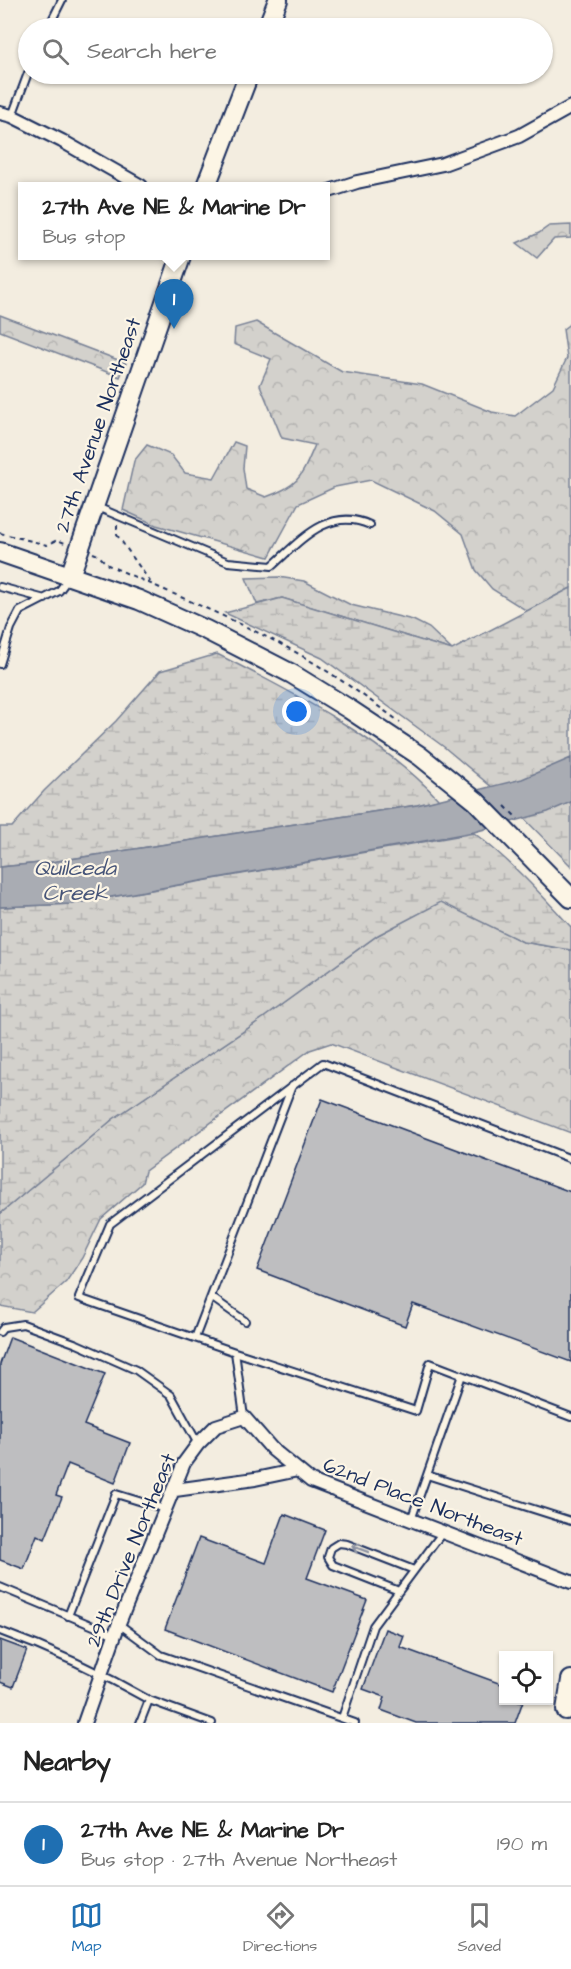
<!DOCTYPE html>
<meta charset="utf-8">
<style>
:root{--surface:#fff;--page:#f6f6f6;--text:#222;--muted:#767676;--line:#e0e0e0;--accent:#1f6fb2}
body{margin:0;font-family:"Architects Daughter",sans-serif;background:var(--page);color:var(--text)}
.controls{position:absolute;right:18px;bottom:18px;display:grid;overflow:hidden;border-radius:0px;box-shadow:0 2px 4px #0004}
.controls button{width:54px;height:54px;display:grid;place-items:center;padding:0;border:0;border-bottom:2px solid var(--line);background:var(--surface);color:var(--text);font:30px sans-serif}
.you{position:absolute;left:297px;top:712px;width:21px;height:21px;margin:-15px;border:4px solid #fff;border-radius:50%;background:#1a73e8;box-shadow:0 0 0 9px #1a73e833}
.badge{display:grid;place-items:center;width:39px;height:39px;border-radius:50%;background:var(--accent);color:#fff;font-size:20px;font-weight:700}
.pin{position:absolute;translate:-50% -50px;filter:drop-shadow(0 2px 3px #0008)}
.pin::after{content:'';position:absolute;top:32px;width:21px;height:18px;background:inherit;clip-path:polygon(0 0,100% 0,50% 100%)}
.popup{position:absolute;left:18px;top:182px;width:312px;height:78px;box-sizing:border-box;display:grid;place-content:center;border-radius:0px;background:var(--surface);filter:drop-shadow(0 2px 4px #0005);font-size:20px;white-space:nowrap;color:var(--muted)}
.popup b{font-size:22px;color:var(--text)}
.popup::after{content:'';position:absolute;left:50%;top:100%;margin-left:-12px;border:12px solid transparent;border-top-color:var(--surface)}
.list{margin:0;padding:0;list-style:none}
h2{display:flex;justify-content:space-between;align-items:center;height:78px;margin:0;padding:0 24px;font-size:26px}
h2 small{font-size:20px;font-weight:400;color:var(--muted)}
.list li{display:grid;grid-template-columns:39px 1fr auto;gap:18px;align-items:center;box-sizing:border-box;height:84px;padding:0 24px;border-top:2px solid var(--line)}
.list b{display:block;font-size:22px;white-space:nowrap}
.list p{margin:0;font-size:20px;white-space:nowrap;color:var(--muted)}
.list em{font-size:20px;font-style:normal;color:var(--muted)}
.icon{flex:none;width:33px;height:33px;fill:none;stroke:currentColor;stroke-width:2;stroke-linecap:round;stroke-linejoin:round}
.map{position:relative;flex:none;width:571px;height:1723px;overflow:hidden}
.search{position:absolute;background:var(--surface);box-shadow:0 2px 4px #0004;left:18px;right:18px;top:18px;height:66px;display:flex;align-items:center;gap:15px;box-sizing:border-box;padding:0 21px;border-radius:33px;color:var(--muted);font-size:22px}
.sheet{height:162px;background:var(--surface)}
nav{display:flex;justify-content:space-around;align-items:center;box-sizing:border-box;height:84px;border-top:2px solid var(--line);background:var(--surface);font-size:16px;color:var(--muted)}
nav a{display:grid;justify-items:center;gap:3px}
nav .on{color:var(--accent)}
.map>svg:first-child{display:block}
.forest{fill:url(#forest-crowns);stroke:#778095;stroke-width:1.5}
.wetland{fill:url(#wetland-marsh);stroke:#778095;stroke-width:1.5}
.water{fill:#a9acb3;stroke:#707a91;stroke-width:1.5}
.building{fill:#bebec0;stroke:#1b2f5e;stroke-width:1.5}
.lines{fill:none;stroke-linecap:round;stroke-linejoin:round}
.lane-casing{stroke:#1b2f5e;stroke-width:10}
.street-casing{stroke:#1b2f5e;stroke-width:16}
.secondary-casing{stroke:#1b2f5e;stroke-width:22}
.path{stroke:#1b2f5e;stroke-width:2;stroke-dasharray:4.5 4.5;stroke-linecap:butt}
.lane{stroke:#fcf5e5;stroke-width:6}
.street{stroke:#fcf5e5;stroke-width:12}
.secondary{stroke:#fcf5e5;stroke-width:18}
.oneway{stroke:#8c92a2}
.labels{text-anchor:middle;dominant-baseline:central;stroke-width:4.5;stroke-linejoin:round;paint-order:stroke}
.street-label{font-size:21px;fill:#1b2f5e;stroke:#fcf5e5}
.water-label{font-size:22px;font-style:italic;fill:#465478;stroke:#fcf5e5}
</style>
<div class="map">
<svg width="571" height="1723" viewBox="0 0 571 1723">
<defs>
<pattern id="forest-crowns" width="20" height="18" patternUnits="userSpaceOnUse" patternTransform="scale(1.5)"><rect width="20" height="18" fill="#d3d1cc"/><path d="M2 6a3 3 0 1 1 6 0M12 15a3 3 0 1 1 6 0" fill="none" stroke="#b5b4b2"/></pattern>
<pattern id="wetland-marsh" width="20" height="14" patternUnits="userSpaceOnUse" patternTransform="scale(1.5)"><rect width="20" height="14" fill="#d3d1cc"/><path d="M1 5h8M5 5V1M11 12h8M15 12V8" fill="none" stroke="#b5b4b2"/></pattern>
</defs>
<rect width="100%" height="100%" fill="#f3ede0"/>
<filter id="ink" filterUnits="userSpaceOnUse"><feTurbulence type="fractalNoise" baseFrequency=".0167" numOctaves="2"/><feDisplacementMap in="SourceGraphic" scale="12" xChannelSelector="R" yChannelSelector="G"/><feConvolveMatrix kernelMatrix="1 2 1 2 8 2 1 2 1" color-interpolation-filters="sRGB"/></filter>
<g filter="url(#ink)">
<path class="forest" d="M571,225V238L554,239L537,258L517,243L539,233L549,226Z
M0,315L126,363L120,377L0,331Z
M256,322L342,372L422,384L492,412L515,416L553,387L567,358L563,329L571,323V588L527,611L492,589L476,570L463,534L435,511L371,480L335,487L298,504L269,557L156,525L123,510L134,461L147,445L171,455L185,473L214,478L234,442L245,446L243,468L246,489L266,497C300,485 301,477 315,445L282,438L260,385L271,359L234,344L235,328Z
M278,577L304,581L351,605L413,620L429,628L452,650L282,598L257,604L246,578Z
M441,901L523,942L571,950V1133L331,1043L310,1050L145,1171L142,1183L101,1219L82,1258L66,1282L32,1312L0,1306V1214L113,1119L263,1018L378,935Z"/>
<path class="wetland" d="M571,588V866L500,794L444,747L322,658L225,613L282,598L452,650Z
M217,654C289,690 385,740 439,800L417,805L51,862L0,867V827H12L44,791L116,721L160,671Z
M474,833C510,860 541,894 571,927V950L523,942L441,902L378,935L263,1018L113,1119L0,1214V907L72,904Z"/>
<path class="water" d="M571,758V802L548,812L474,832L72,904L0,907V867L51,862L417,805L522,779Z"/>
<path class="building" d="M322,1099L571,1192V1362L413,1304L405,1326L257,1270Z
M10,1337L105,1374L84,1425L130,1443L115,1483L68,1464L56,1495L62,1497L45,1539L37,1535L24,1569L0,1560V1364Z
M284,1514L325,1530L307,1578L367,1600L332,1692L165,1629L199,1538L266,1563Z
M385,1629L404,1636L400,1647L504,1685V1701H523L515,1723H416L381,1710L385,1697L363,1689Z
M0,1640L27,1650L13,1687L0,1682Z"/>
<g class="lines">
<g class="lane-casing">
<path id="lane" d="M48,28L62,0
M12,116L28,73
M97,507L228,562L272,566C300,541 329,506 370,525
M0,587L45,599
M0,664L11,628L20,611L59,591L68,579
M571,1159L323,1063L110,1224L79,1298L235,1352L416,1411L430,1363L571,1417
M211,1297L245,1321
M0,1332L4,1327L23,1324L77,1344L136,1370L171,1395L198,1444
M195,1338L292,1086
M235,1352L244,1417
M462,1375L427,1475L571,1521
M411,1520L427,1475
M0,1587L115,1635
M399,1591L333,1565L328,1557L331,1548L339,1543L347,1544L414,1570
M68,1616L116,1494L165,1509
M119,1624L161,1655L355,1723
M0,1631C55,1651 98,1671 149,1700L140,1723
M149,1700L212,1723
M342,1718L373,1626L442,1533"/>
</g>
<g class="street-casing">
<path id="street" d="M0,113L12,116L62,141L141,186
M326,192L357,182L443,164L519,136L571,107
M175,1490L255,1479L298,1470
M84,1723L119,1623L184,1463L198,1444L216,1426L244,1417L272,1449L311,1481L571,1582"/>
</g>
<g class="secondary-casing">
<path id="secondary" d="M267,28L278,0
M206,186L249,74
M0,552L139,600L206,630L292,674L349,709L420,756L476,801L571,898
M70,576L181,256
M566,1710L571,1680"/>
</g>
<path class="path" d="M117,525V535L151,583
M0,533L47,545L57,540L65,543
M93,553L98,555L108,565C168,592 230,617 288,648C327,669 364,696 400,722
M505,806L518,819"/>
<use href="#lane" class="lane"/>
<use href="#street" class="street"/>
<use href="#secondary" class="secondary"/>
</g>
<defs><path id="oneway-shaft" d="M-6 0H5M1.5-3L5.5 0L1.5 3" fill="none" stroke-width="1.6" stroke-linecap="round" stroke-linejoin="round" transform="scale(1.5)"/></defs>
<use class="oneway" href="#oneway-shaft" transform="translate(360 1549) rotate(-159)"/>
</g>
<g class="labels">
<g class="street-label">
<text transform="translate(98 425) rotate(-71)">27th Avenue Northeast</text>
<text transform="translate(423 1502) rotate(21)">62nd Place Northeast</text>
<text transform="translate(131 1550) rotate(-68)">29th Drive Northeast</text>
</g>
<g class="water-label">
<text x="75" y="868">Quilceda<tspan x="75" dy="25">Creek</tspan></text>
</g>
</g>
</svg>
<div class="controls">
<button><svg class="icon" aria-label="locate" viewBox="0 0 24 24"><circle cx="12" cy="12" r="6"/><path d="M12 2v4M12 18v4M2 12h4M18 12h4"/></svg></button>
</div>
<div class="you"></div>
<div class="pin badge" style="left:174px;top:329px">1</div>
<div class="popup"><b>27th Ave NE &amp; Marine Dr</b>Bus stop</div>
<div class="search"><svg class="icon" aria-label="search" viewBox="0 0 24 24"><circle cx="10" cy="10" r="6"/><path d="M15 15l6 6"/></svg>Search here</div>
</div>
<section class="sheet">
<h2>Nearby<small></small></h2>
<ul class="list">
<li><span class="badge">1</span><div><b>27th Ave NE &amp; Marine Dr</b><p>Bus stop · 27th Avenue Northeast</p></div><em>190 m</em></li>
</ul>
</section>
<nav>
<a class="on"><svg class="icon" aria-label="map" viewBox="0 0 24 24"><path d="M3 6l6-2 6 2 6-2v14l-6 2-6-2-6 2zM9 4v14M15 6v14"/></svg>Map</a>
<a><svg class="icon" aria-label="directions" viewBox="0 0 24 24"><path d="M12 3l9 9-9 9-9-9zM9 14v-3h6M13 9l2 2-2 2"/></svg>Directions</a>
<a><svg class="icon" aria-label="saved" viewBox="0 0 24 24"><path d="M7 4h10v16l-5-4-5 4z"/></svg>Saved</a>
</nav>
